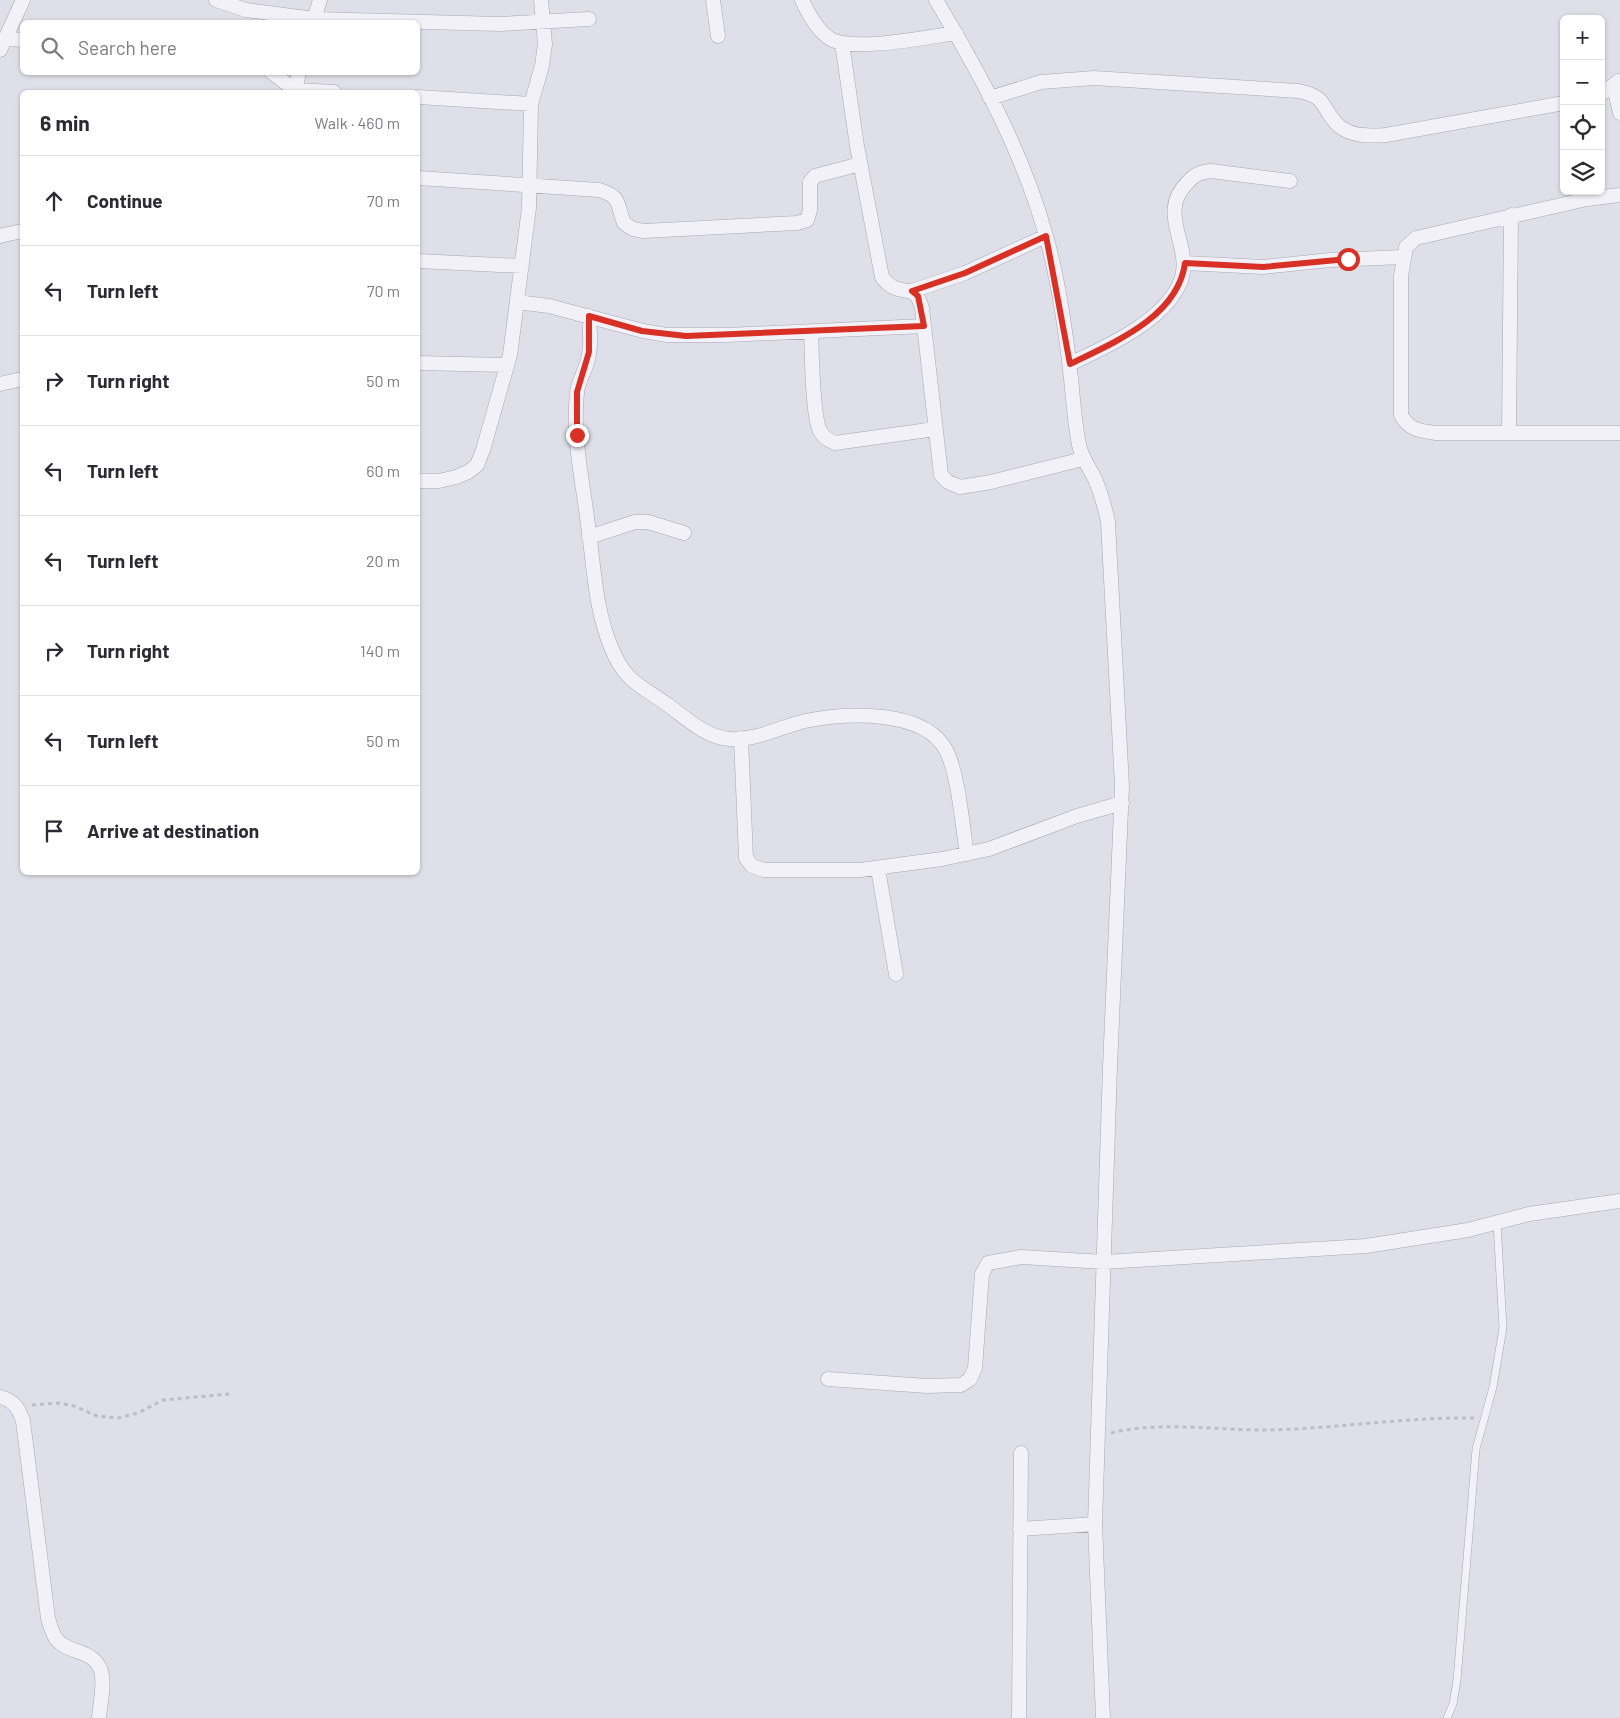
<!DOCTYPE html>
<meta charset="utf-8">
<style>
:root{--surface:#fff;--page:#f2f2f3;--text:#2b2b33;--muted:#7c7c81;--line:#e1e1e2}
body{margin:0;font-family:Barlow,sans-serif;background:var(--page);color:var(--text)}
.controls{position:absolute;right:15px;top:15px;display:grid;overflow:hidden;border-radius:8px;box-shadow:0 1px 4px #0004}
.controls button{width:45px;height:45px;display:grid;place-items:center;padding:0;border:0;border-bottom:1px solid var(--line);background:var(--surface);color:var(--text);font:25px sans-serif}
.stop{position:absolute;width:15px;height:15px;margin:-11px;border:4px solid #d93025;border-radius:50%;background:#fff}
.stop.end{background:#d93025;border-color:#fff;box-shadow:0 1px 5px #0008}
.list{margin:0;padding:0;list-style:none}
h2{display:flex;justify-content:space-between;align-items:center;height:65px;margin:0;padding:0 20px;font-size:21px}
h2 small{font-size:16px;font-weight:400;color:var(--muted)}
.list li{display:grid;grid-template-columns:32px 1fr auto;gap:15px;align-items:center;box-sizing:border-box;height:90px;padding:0 20px;border-top:1px solid var(--line)}
.list b{display:block;font-size:19px;white-space:nowrap}
.list em{font-size:16px;font-style:normal;color:var(--muted)}
.icon{flex:none;width:28px;height:28px;fill:none;stroke:currentColor;stroke-width:2;stroke-linecap:round;stroke-linejoin:round}
.map{position:relative;flex:none;width:1620px;height:1718px;overflow:hidden}
.search{position:absolute;background:var(--surface);box-shadow:0 1px 4px #0004;left:20px;top:20px;width:400px;height:55px;display:flex;align-items:center;gap:12px;box-sizing:border-box;padding:0 18px;border-radius:8px;color:var(--muted);font-size:19px}
.panel{position:absolute;background:var(--surface);box-shadow:0 1px 4px #0004;left:20px;top:90px;width:400px;height:785px;border-radius:8px}
.map>svg:first-child{display:block}
.lines{fill:none;stroke-linecap:round;stroke-linejoin:round}
.lane-casing{stroke:#a7a8b6;stroke-width:8}
.street-casing{stroke:#a7a8b6;stroke-width:15}
.path{stroke:#bcbdc7;stroke-width:3;stroke-dasharray:4 4;stroke-linecap:butt}
.lane{stroke:#f1f1f7;stroke-width:7}
.street{stroke:#f1f1f7;stroke-width:14}
.route{stroke:#d93025;stroke-width:6}
</style>
<div class="map">
<svg width="1620" height="1718" viewBox="0 0 1620 1718">
<rect width="100%" height="100%" fill="#dedfe8"/>
<g class="lines">
<g class="lane-casing">
<path id="lane" d="M1447,1718L1453,1704L1457,1680L1476,1449L1493,1387L1503,1328L1497,1223"/>
</g>
<g class="street-casing">
<path id="street" d="M216,0L246,10L314,19L500,24L589,19
M713,0L718,36
M802,0C808,13 816,29 829,38C850,53 928,37 956,33
M936,0C980,74 1023,152 1046,236C1058,278 1065,326 1070,370C1073,394 1074,420 1079,445C1082,458 1089,467 1095,479C1101,493 1105,507 1108,522L1122,786L1110,1067L1095,1524L1103,1718
M313,22L320,0
M5,38L22,40
M842,43L857,146L882,277C900,301 914,279 922,308L941,475L948,482L960,487L991,482L1083,459
M0,50L23,0
M271,72L295,90L334,92
M1614,87L1620,113
M295,92L299,72
M1601,94L1619,81
M418,97L531,104
M990,98L1041,82L1094,78L1299,91C1329,97 1321,110 1339,126C1352,137 1371,136 1386,135L1564,103
M418,178L599,190C622,197 616,203 624,223L633,229L644,231L797,223L807,220L810,210V182L815,176L860,164
M1620,195L1587,199L1416,238L1406,247L1401,276V415C1409,430 1420,431 1436,433H1620
M0,236L22,231
M418,261L522,266
M1185,263L1263,267L1330,260L1404,257
M912,291L965,273L1046,236
M517,302L549,306L643,331L667,335H727L924,326
M589,316C590,332 592,350 586,366C583,375 578,382 577,393C572,437 583,482 588,525C594,566 595,609 611,647C625,682 640,685 668,705C686,718 705,737 729,739C754,741 781,727 805,721C845,713 926,708 947,752C959,778 962,824 967,854
M811,331C812,353 812,414 820,431C823,437 828,440 835,443L935,429
M418,363L507,365
M1070,364C1105,347 1161,323 1179,285C1197,249 1154,215 1188,182C1195,174 1201,172 1211,171L1290,181
M0,384L22,379
M1509,433L1511,215
M418,481H439L456,477L468,472L477,465L483,450L510,355L529,208L531,104L542,66L545,44L541,0
M589,537L635,522H648L684,533
M741,738L746,858L752,866L764,870H860L942,859L989,849L1077,816L1122,803
M878,869L896,974
M828,1379L927,1386L961,1385L970,1379L975,1368L982,1274L988,1263L1021,1257L1104,1262L1366,1246L1468,1230L1529,1214L1620,1201
M0,1397C14,1400 19,1409 23,1421L48,1618C50,1625 52,1634 57,1640C69,1654 94,1649 101,1671C105,1684 100,1704 99,1718
M1020,1529L1095,1524
M1019,1718L1021,1453"/>
</g>
<path class="path" d="M32,1405L59,1403L74,1406L97,1416L118,1418L138,1413L163,1400L229,1394
M1111,1433C1161,1421 1213,1430 1264,1430C1334,1429 1403,1417 1474,1418"/>
<use href="#lane" class="lane"/>
<use href="#street" class="street"/>
</g>
<g class="lines">
<path class="route" d="M577,435V392L589,352V316L642,331L686,336L924,326L918,296L912,291L965,273L1046,236L1070,364C1113,343 1178,317 1185,263L1263,267L1348,259"/>
</g>
</svg>
<div class="controls">
<button>+</button>
<button>−</button>
<button><svg class="icon" aria-label="locate" viewBox="0 0 24 24"><circle cx="12" cy="12" r="6"/><path d="M12 2v4M12 18v4M2 12h4M18 12h4"/></svg></button>
<button><svg class="icon" aria-label="layers" viewBox="0 0 24 24"><path d="M12 4l9 5-9 5-9-5zM3 14l9 5 9-5"/></svg></button>
</div>
<div class="stop" style="left:1348px;top:259px"></div>
<div class="stop end" style="left:577px;top:435px"></div>
<div class="search"><svg class="icon" aria-label="search" viewBox="0 0 24 24"><circle cx="10" cy="10" r="6"/><path d="M15 15l6 6"/></svg>Search here</div>
<section class="panel">
<h2>6 min<small>Walk · 460 m</small></h2>
<ul class="list">
<li><svg class="icon" aria-label="ahead" viewBox="0 0 24 24"><path d="M12 20V5M6 11l6-6 6 6"/></svg><div><b>Continue</b></div><em>70 m</em></li>
<li><svg class="icon" aria-label="left" viewBox="0 0 24 24"><path d="M17 20v-9H6M10 6l-5 5 5 5"/></svg><div><b>Turn left</b></div><em>70 m</em></li>
<li><svg class="icon" aria-label="right" viewBox="0 0 24 24"><path d="M7 20v-9h11M14 6l5 5-5 5"/></svg><div><b>Turn right</b></div><em>50 m</em></li>
<li><svg class="icon" aria-label="left" viewBox="0 0 24 24"><path d="M17 20v-9H6M10 6l-5 5 5 5"/></svg><div><b>Turn left</b></div><em>60 m</em></li>
<li><svg class="icon" aria-label="left" viewBox="0 0 24 24"><path d="M17 20v-9H6M10 6l-5 5 5 5"/></svg><div><b>Turn left</b></div><em>20 m</em></li>
<li><svg class="icon" aria-label="right" viewBox="0 0 24 24"><path d="M7 20v-9h11M14 6l5 5-5 5"/></svg><div><b>Turn right</b></div><em>140 m</em></li>
<li><svg class="icon" aria-label="left" viewBox="0 0 24 24"><path d="M17 20v-9H6M10 6l-5 5 5 5"/></svg><div><b>Turn left</b></div><em>50 m</em></li>
<li><svg class="icon" aria-label="arrive" viewBox="0 0 24 24"><path d="M6 21V4h12l-3 4 3 4H6"/></svg><div><b>Arrive at destination</b></div></li>
</ul>
</section>
</div>
